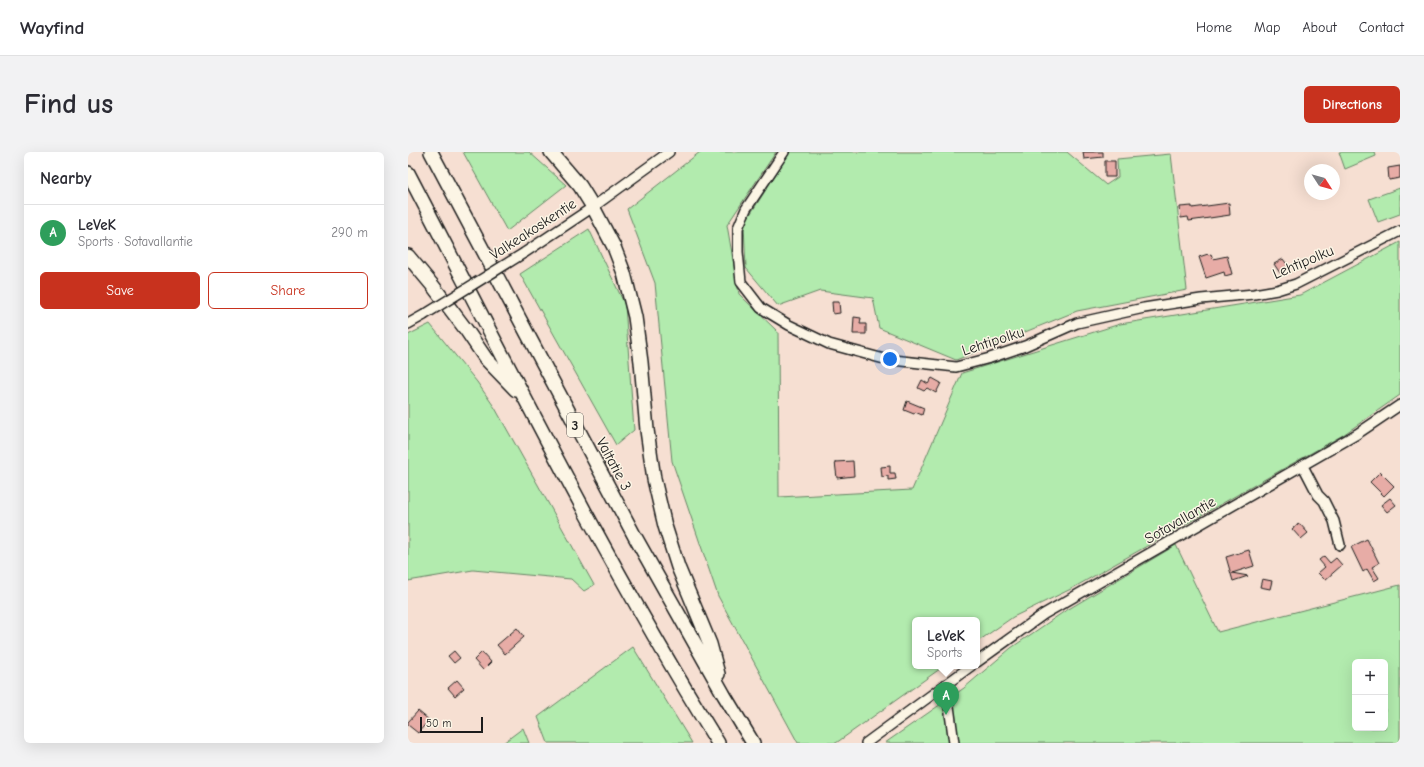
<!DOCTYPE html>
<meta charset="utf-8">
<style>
:root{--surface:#fff;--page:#f2f2f3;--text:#2b2b33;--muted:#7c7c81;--line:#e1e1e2;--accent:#c8321e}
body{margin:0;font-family:"Comic Neue",sans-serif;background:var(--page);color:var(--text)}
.controls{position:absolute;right:12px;bottom:12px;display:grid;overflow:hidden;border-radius:6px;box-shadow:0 4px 16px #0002}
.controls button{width:36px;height:36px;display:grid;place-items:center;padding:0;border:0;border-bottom:1px solid var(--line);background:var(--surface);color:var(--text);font:20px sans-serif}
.compass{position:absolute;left:896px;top:12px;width:36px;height:36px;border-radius:50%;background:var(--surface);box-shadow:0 4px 16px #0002;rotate:126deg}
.scale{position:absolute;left:12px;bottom:10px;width:63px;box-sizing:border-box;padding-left:4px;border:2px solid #1c1c1c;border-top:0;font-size:11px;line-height:14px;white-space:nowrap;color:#1c1c1c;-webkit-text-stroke:3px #fcf5e5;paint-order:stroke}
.you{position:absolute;left:482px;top:207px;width:14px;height:14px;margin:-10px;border:3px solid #fff;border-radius:50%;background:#1a73e8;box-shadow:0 0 0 6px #1a73e833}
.badge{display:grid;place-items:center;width:26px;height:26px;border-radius:50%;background:var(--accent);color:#fff;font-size:13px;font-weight:700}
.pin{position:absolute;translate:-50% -33px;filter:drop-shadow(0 1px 2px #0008)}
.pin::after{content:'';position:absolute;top:21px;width:14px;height:12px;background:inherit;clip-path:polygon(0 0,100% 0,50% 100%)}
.popup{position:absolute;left:504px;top:465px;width:68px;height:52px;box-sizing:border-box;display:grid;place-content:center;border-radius:6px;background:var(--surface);filter:drop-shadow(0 1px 3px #0005);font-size:13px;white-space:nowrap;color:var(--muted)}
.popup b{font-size:15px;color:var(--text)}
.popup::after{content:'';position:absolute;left:50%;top:100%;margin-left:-8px;border:8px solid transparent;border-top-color:var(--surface)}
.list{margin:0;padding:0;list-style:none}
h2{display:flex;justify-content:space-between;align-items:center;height:52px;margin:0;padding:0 16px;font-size:17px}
h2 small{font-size:13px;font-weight:400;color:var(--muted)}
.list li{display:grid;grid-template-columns:26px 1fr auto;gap:12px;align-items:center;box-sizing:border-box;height:56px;padding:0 16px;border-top:1px solid var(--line)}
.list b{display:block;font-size:15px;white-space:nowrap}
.list p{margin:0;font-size:13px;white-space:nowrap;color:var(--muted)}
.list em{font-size:13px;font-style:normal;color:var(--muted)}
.actions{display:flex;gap:8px;padding:12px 16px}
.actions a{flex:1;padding:9px 0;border:1px solid var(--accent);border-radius:6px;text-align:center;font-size:14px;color:var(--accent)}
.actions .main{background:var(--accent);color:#fff}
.map{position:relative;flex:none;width:992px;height:591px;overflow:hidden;border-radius:6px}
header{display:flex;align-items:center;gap:24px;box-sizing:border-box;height:56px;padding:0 20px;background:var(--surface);border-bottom:1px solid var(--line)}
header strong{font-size:19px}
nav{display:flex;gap:22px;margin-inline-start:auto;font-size:14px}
.intro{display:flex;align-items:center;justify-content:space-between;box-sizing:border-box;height:96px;padding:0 24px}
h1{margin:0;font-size:28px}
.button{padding:10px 18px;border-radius:6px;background:var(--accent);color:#fff;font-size:14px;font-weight:700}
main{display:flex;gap:24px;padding:0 24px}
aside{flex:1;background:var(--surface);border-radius:6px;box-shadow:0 4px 16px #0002}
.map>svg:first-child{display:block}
.green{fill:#b2ebae;stroke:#678465;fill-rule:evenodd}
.building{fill:#e7aca6;stroke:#1c1c1c}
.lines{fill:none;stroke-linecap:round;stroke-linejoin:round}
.minor-casing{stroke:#1c1c1c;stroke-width:12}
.highway-casing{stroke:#1c1c1c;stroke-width:16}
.minor{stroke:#fcf5e5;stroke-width:9}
.highway{stroke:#fcf5e5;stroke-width:13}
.minor-bridge-casing{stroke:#1c1c1c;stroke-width:12;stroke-linecap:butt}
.minor-bridge{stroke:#fcf5e5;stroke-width:9}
.labels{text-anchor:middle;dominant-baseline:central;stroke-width:3;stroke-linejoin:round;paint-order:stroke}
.shield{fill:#fcf5e5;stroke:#5f5d58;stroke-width:1}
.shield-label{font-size:14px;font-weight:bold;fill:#1c1c1c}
.street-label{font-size:15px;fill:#1c1c1c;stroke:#fcf5e5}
</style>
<header>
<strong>Wayfind</strong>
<nav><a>Home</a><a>Map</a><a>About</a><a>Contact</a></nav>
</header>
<div class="intro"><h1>Find us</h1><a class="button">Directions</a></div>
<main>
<aside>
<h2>Nearby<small></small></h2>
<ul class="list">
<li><span class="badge" style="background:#2e9e5b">A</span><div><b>LeVeK</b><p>Sports · Sotavallantie</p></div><em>290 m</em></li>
</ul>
<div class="actions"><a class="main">Save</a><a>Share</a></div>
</aside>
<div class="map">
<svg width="992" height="591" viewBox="0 0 992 591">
<rect width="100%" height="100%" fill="#f6dfd2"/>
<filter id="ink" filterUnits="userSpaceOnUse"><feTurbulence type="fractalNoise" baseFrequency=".025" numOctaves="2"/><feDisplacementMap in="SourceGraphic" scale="8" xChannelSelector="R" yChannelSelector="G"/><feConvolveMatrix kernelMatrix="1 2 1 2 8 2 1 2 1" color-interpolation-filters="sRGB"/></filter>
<g filter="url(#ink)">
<path class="green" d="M55,0H121L158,33L99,79Z
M292,0H368L319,73L331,142L370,180L371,345L504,338L554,221L712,172L892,143L992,90V243L935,283L663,437L605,465L569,490V468H507V514H536L428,591H390L310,444L264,309L247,131L219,57Z
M382,0H659L698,33L710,25L709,7L763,2L779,138L669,159L548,208L471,176L465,146L412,139L370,154L338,116L336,72Z
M931,0H967L968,4L937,17Z
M992,36V62L970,70L961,47Z
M181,77L217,153L226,278L208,293L112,122Z
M22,172L69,230L87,256L186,433L176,439L163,427L65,418L0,429V183Z
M768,393L810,480L992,433V591H477L556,536L603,496L654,461ZM947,510H977V576H947Z
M225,495L284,591H140L130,565Z
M115,576L121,591H95Z"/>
<path class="building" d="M675,0H695V5L676,7Z
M697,9H707V25H697Z
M992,14V26L981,28L980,16Z
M821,51L822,63L781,69L780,65L773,66L772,55L784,54V56Z
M800,102V103L803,102L805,107L819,104L824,122L817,124L816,120L798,126L791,105Z
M875,107L881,115L872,121L866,112Z
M424,150H431L432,161L425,162Z
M446,165L453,166L452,172H458V182H445Z
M524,226L533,231L528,241L519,236L516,239L510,236L514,228L520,232Z
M499,249L516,256L514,263L507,260L506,262L496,258Z
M445,309L446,324L429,326L427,310Z
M482,314V321H487L488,327L480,328V324L474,325L473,315Z
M972,320L986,334L976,344L962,330Z
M982,346L988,353L979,360L973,353Z
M891,371L900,381L893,387L884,377Z
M959,387L971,411L964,415L971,426L966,429L959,417L955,420L943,395Z
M841,398L846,414L824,421L840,424L825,429L818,405Z
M916,404L922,411L928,406L934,413L917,428L910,421L917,415L911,408Z
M854,427L864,429L862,437L852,435Z
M109,476L116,485L97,502L89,493Z
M46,499L52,506L46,511L40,504Z
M74,500L83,510L75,518L66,508Z
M49,528L56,536L47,544L40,536Z
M10,559L21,568L10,581L0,573V570Z"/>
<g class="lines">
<g class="minor-casing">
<path id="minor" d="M376,0L338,57L330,76V100L333,130L353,156L381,173L421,192L476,207L548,215L582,206L617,194L669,171L736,156L793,147L846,142L869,138L888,132L992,79
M116,101L185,55L261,0
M0,172L16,163
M895,314L910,343L916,349L926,369L932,393
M569,510L636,462L949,282L992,253
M538,532L546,591
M458,591L563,514"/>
</g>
<g class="highway-casing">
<path id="highway" d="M23,0L226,383L316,543L345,591
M143,0L172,34L185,55L206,95L216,121L227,165L233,210L239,278L246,327L257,374L270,415L302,492L310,522
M0,21C100,213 196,407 310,591
M0,104L25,134L59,179L78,207L108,238"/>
</g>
<use href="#minor" class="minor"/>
<use href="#highway" class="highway"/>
<g class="minor-bridge-casing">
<path id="minor-bridge" d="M16,163L116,101"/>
</g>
<use href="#minor-bridge" class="minor-bridge"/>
</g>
</g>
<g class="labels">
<rect class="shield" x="159" y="261" width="16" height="24" rx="3"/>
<g class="shield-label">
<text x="167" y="273">3</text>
</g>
<g class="street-label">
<text transform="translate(125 77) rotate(-33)">Valkeakoskentie</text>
<text transform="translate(895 110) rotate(-23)">Lehtipolku</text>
<text transform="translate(585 189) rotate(-18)">Lehtipolku</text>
<text transform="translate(206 312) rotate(62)">Valtatie 3</text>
<text transform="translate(772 368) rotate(-30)">Sotavallantie</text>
</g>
</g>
</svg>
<div class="controls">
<button>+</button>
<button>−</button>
</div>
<svg class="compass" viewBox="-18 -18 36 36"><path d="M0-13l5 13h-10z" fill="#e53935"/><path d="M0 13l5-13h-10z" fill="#7c7c81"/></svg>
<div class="scale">50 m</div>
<div class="you"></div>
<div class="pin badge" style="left:538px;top:563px;background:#2e9e5b">A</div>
<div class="popup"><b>LeVeK</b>Sports</div>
</div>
</main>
